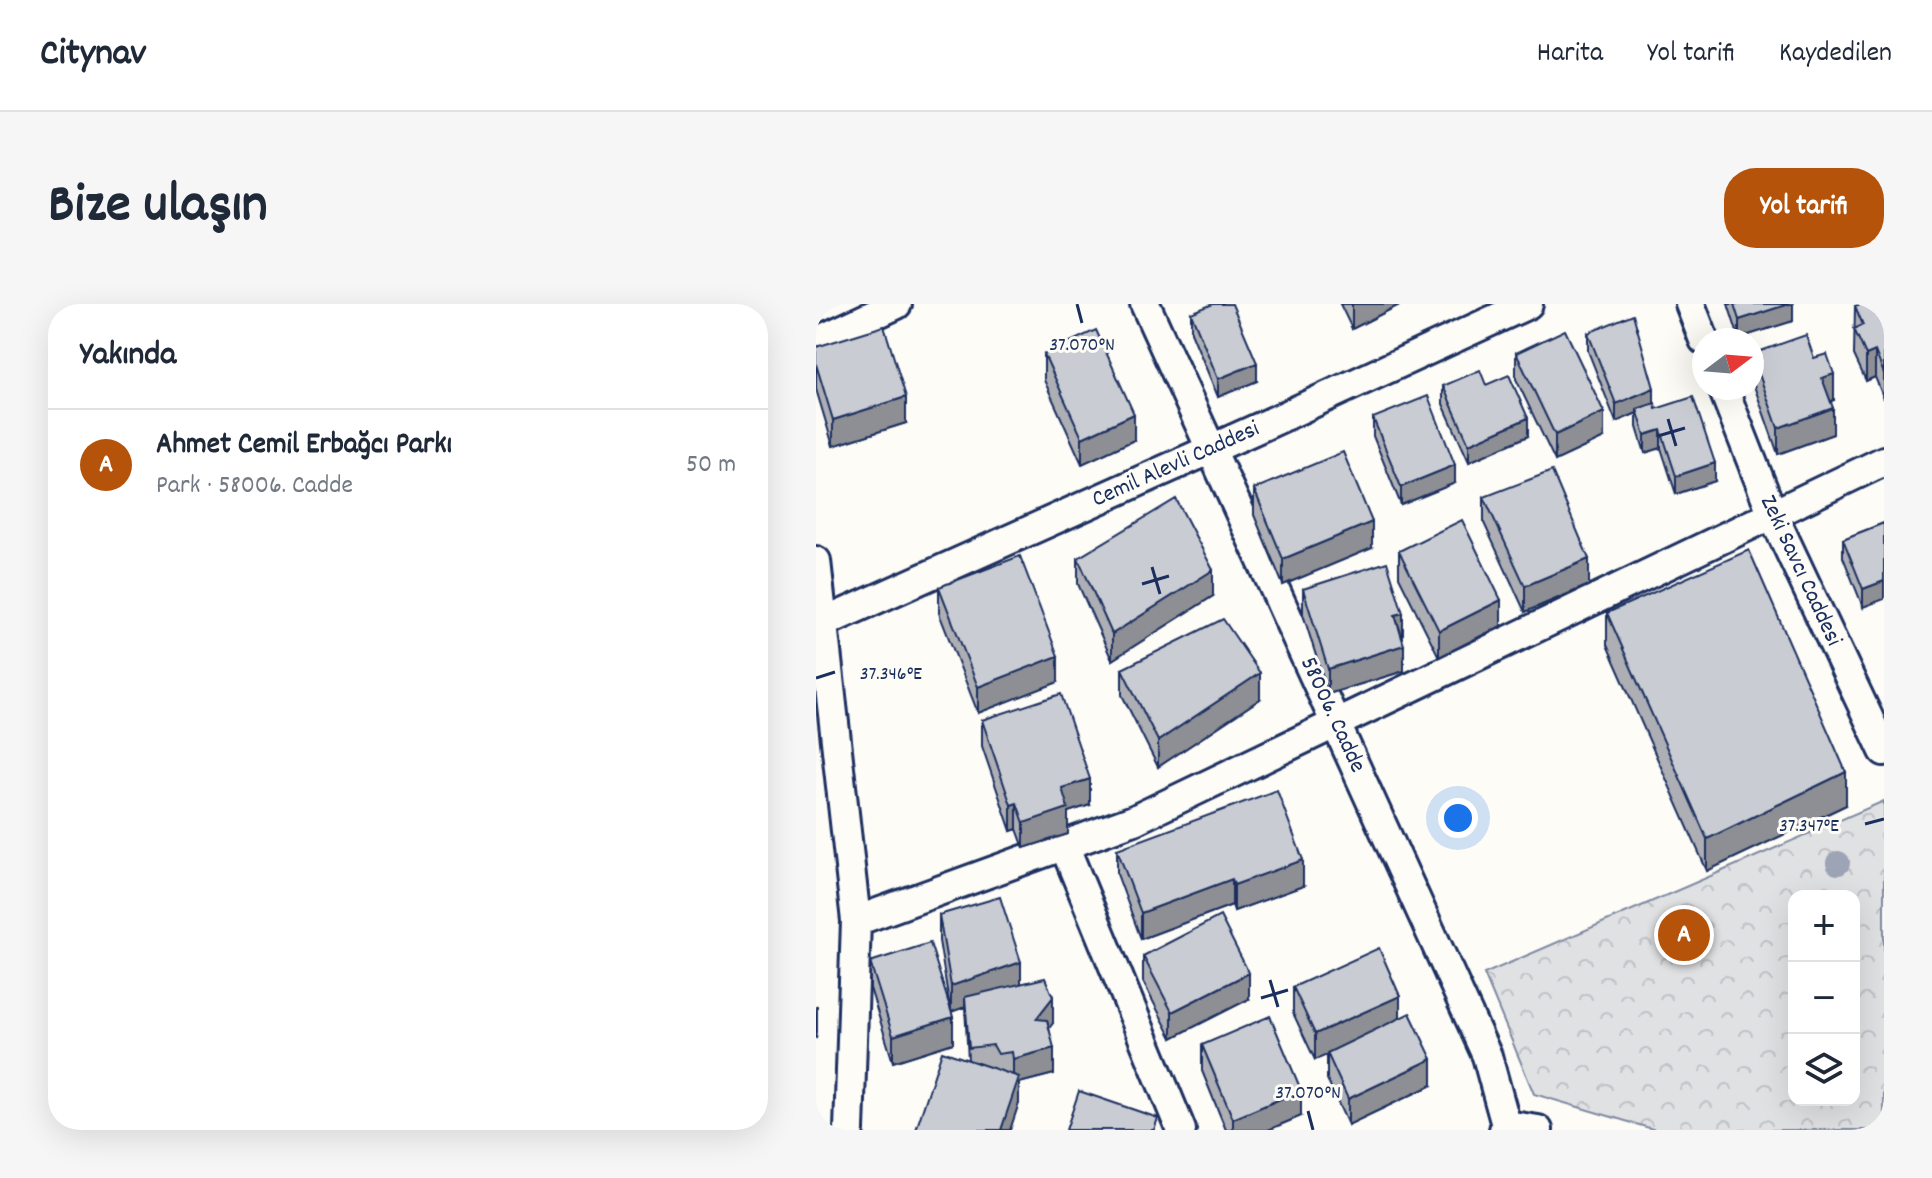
<!DOCTYPE html>
<html lang="tr">
<meta charset="utf-8">
<style>
:root{--surface:#fff;--page:#f6f6f7;--text:#1f2937;--muted:#747a83;--line:#e0e1e3;--accent:#b45309}
body{margin:0;font-family:Dekko,sans-serif;background:var(--page);color:var(--text)}
.controls{position:absolute;right:24px;bottom:24px;display:grid;overflow:hidden;border-radius:16px;box-shadow:0 8px 32px #0002}
.controls button{width:72px;height:72px;display:grid;place-items:center;padding:0;border:0;border-bottom:2px solid var(--line);background:var(--surface);color:var(--text);font:40px sans-serif}
.compass{position:absolute;left:876px;top:24px;width:72px;height:72px;border-radius:50%;background:var(--surface);box-shadow:0 8px 32px #0002;rotate:74deg}
.you{position:absolute;left:642px;top:514px;width:28px;height:28px;margin:-20px;border:6px solid #fff;border-radius:50%;background:#1a73e8;box-shadow:0 0 0 12px #1a73e833}
.badge{display:grid;place-items:center;width:52px;height:52px;border-radius:50%;background:var(--accent);color:#fff;font-size:26px;font-weight:700}
.pin{position:absolute;translate:-50% -50%;border:4px solid #fff;box-shadow:0 2px 8px #0006}
.list{margin:0;padding:0;list-style:none}
h2{display:flex;justify-content:space-between;align-items:center;height:104px;margin:0;padding:0 32px;font-size:34px}
h2 small{font-size:26px;font-weight:400;color:var(--muted)}
.list li{display:grid;grid-template-columns:52px 1fr auto;gap:24px;align-items:center;box-sizing:border-box;height:112px;padding:0 32px;border-top:2px solid var(--line)}
.list b{display:block;font-size:30px;white-space:nowrap}
.list p{margin:0;font-size:26px;white-space:nowrap;color:var(--muted)}
.list em{font-size:26px;font-style:normal;color:var(--muted)}
.icon{flex:none;width:44px;height:44px;fill:none;stroke:currentColor;stroke-width:2;stroke-linecap:round;stroke-linejoin:round}
.map{position:relative;flex:none;width:1068px;height:826px;overflow:hidden;border-radius:32px}
header{display:flex;align-items:center;gap:48px;box-sizing:border-box;height:112px;padding:0 40px;background:var(--surface);border-bottom:2px solid var(--line)}
header strong{font-size:38px}
nav{display:flex;gap:44px;margin-inline-start:auto;font-size:28px}
.intro{display:flex;align-items:center;justify-content:space-between;box-sizing:border-box;height:192px;padding:0 48px}
h1{margin:0;font-size:56px}
.button{padding:20px 36px;border-radius:32px;background:var(--accent);color:#fff;font-size:28px;font-weight:700}
main{display:flex;gap:48px;padding:0 48px}
aside{flex:1;background:var(--surface);border-radius:32px;box-shadow:0 8px 32px #0002}
.map>svg:first-child{display:block}
.park{fill:url(#park-crowns);stroke:#7e88a0;stroke-width:2;fill-rule:evenodd}
.lines{fill:none;stroke-linecap:round;stroke-linejoin:round}
.street-casing{stroke:#1b2f5e;stroke-width:34}
.street{stroke:#fdfcf7;stroke-width:28}
.tree{fill:#9ca4b5}
.wall{fill:#adafb5;stroke:#1b2f5e;stroke-width:2}
.shaded-wall{fill:#8d8f94;stroke:#1b2f5e;stroke-width:2}
.building{fill:#c9ccd3;stroke:#1b2f5e;stroke-width:2}
.ticks{fill:none;stroke:#1b2f5e;stroke-width:3}
.labels{text-anchor:middle;dominant-baseline:central;stroke-width:6;stroke-linejoin:round;paint-order:stroke}
.street-label{font-size:24px;fill:#1b2f5e;stroke:#fdfcf7}
.ticks-label{font-size:20px;text-anchor:middle;fill:#1b2f5e;stroke:#fdfcf7;stroke-width:6;stroke-linejoin:round;paint-order:stroke}
</style>
<header>
<strong>Citynav</strong>
<nav><a>Harita</a><a>Yol tarifi</a><a>Kaydedilen</a></nav>
</header>
<div class="intro"><h1>Bize ulaşın</h1><a class="button">Yol tarifi</a></div>
<main>
<aside>
<h2>Yakında<small></small></h2>
<ul class="list">
<li><span class="badge">A</span><div><b>Ahmet Cemil Erbağcı Parkı</b><p>Park · 58006. Cadde</p></div><em>50 m</em></li>
</ul>
</aside>
<div class="map">
<svg width="1068" height="826" viewBox="0 0 1068 826">
<defs>
<pattern id="park-crowns" width="20" height="18" patternUnits="userSpaceOnUse" patternTransform="scale(2)"><rect width="20" height="18" fill="#e0e1e3"/><path d="M2 6a3 3 0 1 1 6 0M12 15a3 3 0 1 1 6 0" fill="none" stroke="#c0c1c5"/></pattern>
</defs>
<rect width="100%" height="100%" fill="#fdfcf7"/>
<filter id="ink" filterUnits="userSpaceOnUse"><feTurbulence type="fractalNoise" baseFrequency=".0125" numOctaves="2"/><feDisplacementMap in="SourceGraphic" scale="16" xChannelSelector="R" yChannelSelector="G"/><feConvolveMatrix kernelMatrix="1 2 1 2 8 2 1 2 1" color-interpolation-filters="sRGB"/></filter>
<g filter="url(#ink)">
<path class="park" d="M1068,497V826H840L718,790L668,670ZM978,592H1038V796H978Z"/>
<g class="lines">
<g class="street-casing">
<path id="street" d="M329,0L671,752L690,821L688,826
M874,0L888,36
M0,38L81,0
M907,84L957,211L1068,447
M0,257L40,617L33,826
M7,319L449,121L712,0
M248,541L365,826
M40,617L318,516L1068,157
M690,821L722,826"/>
</g>
<use href="#street" class="street"/>
</g>
<circle class="tree" cx="1022" cy="559" r="12"/>
<path class="wall" d="M524,0H585L536,25Z
M912,0H977V17L923,34Z
M1068,0V95L1059,73L1050,77L1038,51L1039,2Z
M375,9L441,77L402,93L375,28Z
M772,29L838,99L840,105L899,177L860,190L845,144L829,149L821,123V109L800,118L772,47Z
M0,43L90,119L17,142L0,85Z
M700,49L788,134L739,157L700,75Z
M228,50L318,136L266,160L228,76Z
M936,50L998,54L1018,96L1015,97L1017,130L962,150L936,76Z
M670,81L712,132L653,158L627,100V82Z
M557,114L639,179L585,201L557,132Z
M438,185L556,244L467,281L438,211Z
M668,193L773,281L709,308L668,219Z
M1068,219L1047,303L1027,253V235Z
M583,247L685,322L623,353L583,273Z
M262,254L397,292L296,356L262,280Z
M123,283L242,378L162,409L123,309Z
M487,285L588,367L512,390L487,310Z
M791,309L1030,501L891,567L791,341Z
M306,365L444,395L342,463L306,391Z
M166,416L274,501L252,508V530L208,544L201,525L195,527L166,442Z
M301,545L487,582L418,607L416,601L325,635L301,570Z
M123,611L205,680L237,719L233,724L238,770L203,779V799L152,756L149,703L136,707L137,739L77,758L54,684V658L134,704L123,637Z
M327,652L433,695L356,734L327,678Z
M477,683L584,714L616,781L532,821L511,775V751L499,756L477,709Z
M386,741L485,812L452,826H410L386,767Z"/>
<path class="shaded-wall" d="M536,0H585L536,25Z
M973,0H977V17L923,34V16Z
M1059,47V73L1050,77V51Z
M441,59V77L402,93V75Z
M1018,70V96L1006,100V74Z
M838,84V102L821,105V109L800,118V100Z
M90,93V119L17,142V116Z
M1017,104V130L962,150V124Z
M788,108V134L739,157V131Z
M318,110V136L266,160V134Z
M712,114V132L653,158V140Z
M845,126V144L829,149V131Z
M899,159V177L860,190V172Z
M639,161V179L585,201V183Z
M556,218V244L467,281V255Z
M773,255V281L709,308V282Z
M397,266V292L296,356V330Z
M1068,277V295L1047,303V285Z
M685,296V322L623,353V327Z
M587,309V335L579,311Z
M588,341V367L512,390V365Z
M242,352V378L162,409V383Z
M444,369V395L342,463V437Z
M1030,468V501L891,567V535Z
M274,475V501L252,508V530L208,544V519L246,484Z
M201,499V525L195,527V501Z
M487,556V582L418,607V581Z
M416,575V601L325,635V609Z
M205,658V683L149,693V703L135,708V682Z
M433,669V695L356,734V708Z
M584,692V718L499,756V730Z
M237,693V719L220,741V715Z
M1,702V728L0,735V709Z
M137,713V739L77,758V732Z
M238,744V770L203,779V799L194,826H185L197,781V755Z
M616,755V781L532,821V795Z
M485,786V812L452,826H417V815Z"/>
<path class="building" d="M397,0H416L441,59L402,75L375,9Z
M918,0H973L923,16Z
M1044,0H1068V70L1059,47L1050,51L1038,25L1047,21L1039,2Z
M817,10L838,84L800,100L772,29Z
M68,22L90,93L17,116L0,60V43Z
M280,26L318,110L266,134L228,50Z
M749,26L788,108L739,131L700,49Z
M990,31L998,54L1011,50L1018,70L1006,74L1017,104L962,124L936,50Z
M664,66L670,81L693,71L712,114L653,140L627,82Z
M612,92L639,161L585,183L557,114Z
M877,93L899,159L860,172L845,126L829,131L821,105L839,99L840,105Z
M527,148L556,218L467,255L438,185Z
M736,167L773,255L709,282L668,193Z
M360,195L397,266L296,330L262,254Z
M646,216L685,296L623,327L583,247Z
M1068,219V277L1047,285L1027,235Z
M933,246L1030,468L891,535L791,309Z
M204,252L242,352L162,383L123,283Z
M571,258L587,309L579,311L588,341L512,365L487,285Z
M407,315L444,369L342,437L306,365Z
M245,390L274,475L246,484L252,504L208,519L201,499L195,501L166,416Z
M461,486L487,556L418,581L416,575L325,609L301,545Z
M184,593L205,658L135,682L123,611Z
M404,612L433,669L356,708L327,652Z
M114,639L137,713L77,732L54,658Z
M563,644L584,692L499,730L477,683Z
M229,674L237,693L220,715L231,716L238,744L197,755L196,748L182,750L177,741L153,744L149,693Z
M594,709L616,755L532,795L511,749Z
M454,712L485,786L417,815L386,741Z
M126,747L203,773L185,826H100Z
M263,787L342,814L338,826H250Z"/>
</g>
<path class="ticks" d="M261,0L266,19M852,115L860,142M842,132L869,124M336,263L344,290M326,280L353,272M0,374L19,368M1049,520L1068,515M454,676L462,703M445,694L472,686M492,807L497,826"/>
<g class="labels">
<g class="street-label">
<text transform="translate(360 161) rotate(-24)">Cemil Alevli Caddesi</text>
<text transform="translate(984 267) rotate(65)">Zeki Savcı Caddesi</text>
<text transform="translate(516 411) rotate(65)">58006. Cadde</text>
</g>
</g>
<g class="ticks-label">
<text x="266" y="46">37.070°N</text>
<text x="75" y="375">37.346°E</text>
<text x="993" y="527">37.347°E</text>
<text x="492" y="794">37.070°N</text>
</g>
</svg>
<div class="controls">
<button>+</button>
<button>−</button>
<button><svg class="icon" aria-label="layers" viewBox="0 0 24 24"><path d="M12 4l9 5-9 5-9-5zM3 14l9 5 9-5"/></svg></button>
</div>
<svg class="compass" viewBox="-18 -18 36 36"><path d="M0-13l5 13h-10z" fill="#e53935"/><path d="M0 13l5-13h-10z" fill="#747a83"/></svg>
<div class="you"></div>
<div class="pin badge" style="left:868px;top:631px">A</div>
</div>
</main>
